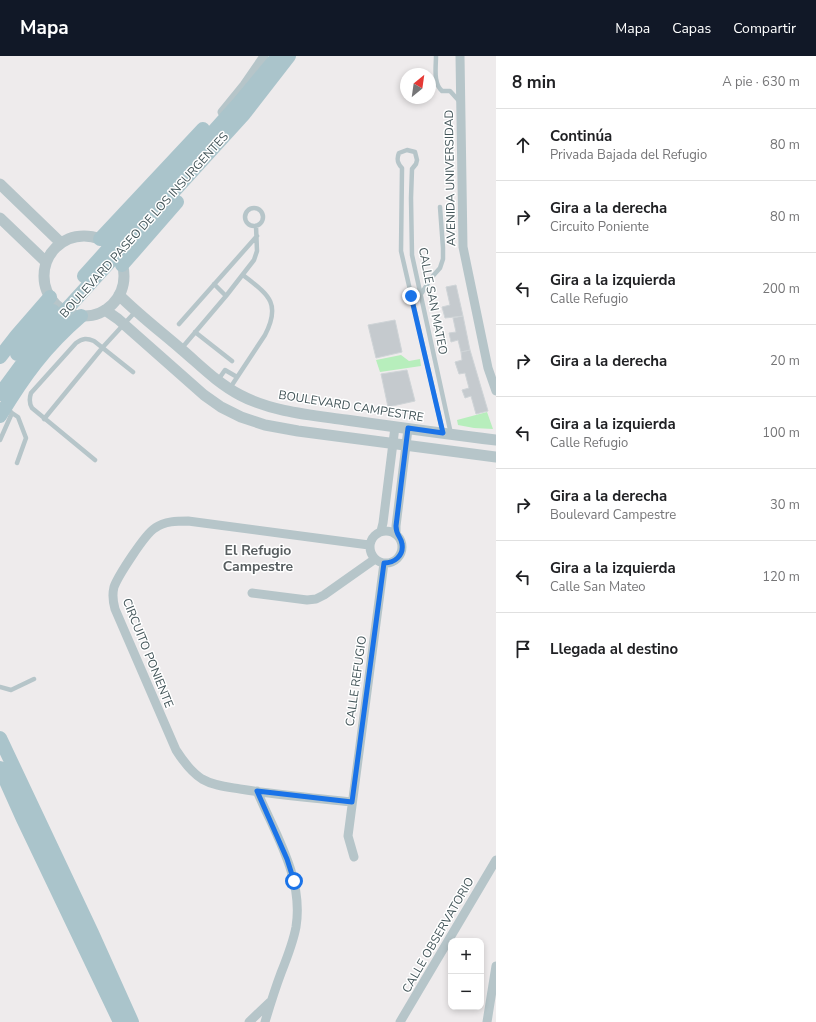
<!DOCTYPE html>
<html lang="es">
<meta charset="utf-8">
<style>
:root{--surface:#fff;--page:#f6f6f6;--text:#202124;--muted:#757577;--line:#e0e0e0;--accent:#111827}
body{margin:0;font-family:"Nunito Sans",sans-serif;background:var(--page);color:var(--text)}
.controls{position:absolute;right:12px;bottom:12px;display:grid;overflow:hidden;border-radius:8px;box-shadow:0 2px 6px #0003}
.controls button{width:36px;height:36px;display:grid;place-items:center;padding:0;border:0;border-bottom:1px solid var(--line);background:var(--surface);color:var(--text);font:20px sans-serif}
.compass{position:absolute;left:400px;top:12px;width:36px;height:36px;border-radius:50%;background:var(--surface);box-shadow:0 2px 6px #0003;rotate:29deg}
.stop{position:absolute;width:12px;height:12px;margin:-9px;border:3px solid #1a73e8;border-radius:50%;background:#fff}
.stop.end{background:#1a73e8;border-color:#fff;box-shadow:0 1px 4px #0008}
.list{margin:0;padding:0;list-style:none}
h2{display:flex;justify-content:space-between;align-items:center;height:52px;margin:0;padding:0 16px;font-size:17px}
h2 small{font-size:13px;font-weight:400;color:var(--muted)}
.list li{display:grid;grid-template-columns:26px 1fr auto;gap:12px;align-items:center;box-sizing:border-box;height:72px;padding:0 16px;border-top:1px solid var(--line)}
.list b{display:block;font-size:15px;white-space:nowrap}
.list p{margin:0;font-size:13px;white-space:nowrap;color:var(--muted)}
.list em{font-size:13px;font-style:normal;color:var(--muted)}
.icon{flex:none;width:22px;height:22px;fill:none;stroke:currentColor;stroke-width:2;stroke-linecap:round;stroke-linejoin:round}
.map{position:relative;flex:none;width:496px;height:966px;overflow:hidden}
header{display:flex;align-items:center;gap:24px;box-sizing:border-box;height:56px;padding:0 20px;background:var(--accent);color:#fff}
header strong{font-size:19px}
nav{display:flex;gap:22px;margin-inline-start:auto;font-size:14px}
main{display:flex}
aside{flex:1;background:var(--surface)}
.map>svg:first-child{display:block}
.green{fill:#b7eebc}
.building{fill:#c5cace;stroke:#cfd4d7}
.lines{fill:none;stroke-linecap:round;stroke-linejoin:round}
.service{stroke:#b6c5c9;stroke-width:4.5}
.minor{stroke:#b6c5c9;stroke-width:9}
.tertiary{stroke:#b6c5c9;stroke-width:11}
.primary{stroke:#aac4cb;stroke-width:14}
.route{stroke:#1a73e8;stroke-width:5}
.labels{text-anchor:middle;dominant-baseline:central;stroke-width:3;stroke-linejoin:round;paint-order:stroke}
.street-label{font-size:12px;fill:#435559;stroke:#fff}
.quarter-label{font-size:14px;font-weight:bold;fill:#585e60;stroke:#fff}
</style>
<header>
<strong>Mapa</strong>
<nav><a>Mapa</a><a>Capas</a><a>Compartir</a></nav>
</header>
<main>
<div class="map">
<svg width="496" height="966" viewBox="0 0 496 966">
<rect width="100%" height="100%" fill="#eeebec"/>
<path class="green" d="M401,299L409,305L420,303L421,310L380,316L376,304Z
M487,356L493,373L474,372L458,369L457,364Z"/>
<path class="building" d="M456,229L463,260L445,262L442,251L450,249L446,231Z
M463,260L470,294L461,296L458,284L451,286L449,277L456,276L453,262Z
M395,264L402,296L376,302L368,269Z
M470,294L488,355L476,358L471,340L465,342L462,334L469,332L465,317L459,318L455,306L462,304L461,296Z
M407,314L415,345L388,351L381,318Z"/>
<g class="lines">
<path class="service" d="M436,0C436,11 433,27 442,35H450L460,46
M245 161a9 9 0 1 1 18 0a9 9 0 1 1-18 0Z
M214,228L226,240
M411,240L421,238L432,221L440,212L443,203V192L440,151
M179,268L257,180
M195,276L232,305
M181,293L226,240L254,204L257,195L256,170
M218,324L225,314L237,321
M230,332L265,279C282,246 267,238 243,219
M12,357L18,361L26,382L17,407
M44,363L103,291L136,255
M443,377L401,195L402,112C398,108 396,104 399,97L407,94L415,96L417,104L416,108L412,113L411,142L412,199L451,378
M0,384L12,357L11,356
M95,404L32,352C29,347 29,343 31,337L76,287C83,282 87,282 94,285L133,316
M0,631L11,634L34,623"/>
<path class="minor" d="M460,0L463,191L488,312L496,335
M222,56L244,29L264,0
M370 491a16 16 0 1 1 32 0a16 16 0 1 1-32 0Z
M381,475L383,467L395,371
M396,477V470L408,373
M252,537L307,544L316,543L324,539L375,503
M257,735C275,778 304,822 296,871C293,887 287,902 281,917C275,933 270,949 265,966
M352,746C315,742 277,739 240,733C228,731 214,730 202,723C191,716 183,705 176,694L115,553C113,546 112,539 114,531C118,520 145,478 155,472C165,465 177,465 188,465L369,489
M354,801L348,780L384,507
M249,966L270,946
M400,966L496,804
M487,966L496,910"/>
<path class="tertiary" d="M0,128L61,187
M0,162L46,206
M44 220a40 40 0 1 1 80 0a40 40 0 1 1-80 0Z
M119,239C138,258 160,275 181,293C200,309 217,327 240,339C272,356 311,359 346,364C396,371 446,378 496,384
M105,254L118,263L204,339L221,351L241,361L265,369L298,375L496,401"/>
<path class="primary" d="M100,183L203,73
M122,209L177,146
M84,220L239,47L278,0
M17,298L53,255
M0,301L17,279L50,241
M0,338L31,296L65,255L244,58L289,0
M0,360C24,320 45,291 81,260
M0,682L92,877L132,966
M0,712L23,763L120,966"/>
</g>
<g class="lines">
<path class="route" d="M294,825L287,803L257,735L352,746L384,507C394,507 404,500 402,488C401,480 396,480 396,470L408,372L443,377L411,240"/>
</g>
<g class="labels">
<g class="street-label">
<text transform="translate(450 122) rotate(-91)">AVENIDA UNIVERSIDAD</text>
<text transform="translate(144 169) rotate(-48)">BOULEVARD PASEO DE LOS INSURGENTES</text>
<text transform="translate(433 245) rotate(79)">CALLE SAN MATEO</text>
<text transform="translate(351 350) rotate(9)">BOULEVARD CAMPESTRE</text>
<text transform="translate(148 597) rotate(68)">CIRCUITO PONIENTE</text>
<text transform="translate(356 625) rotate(-82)">CALLE REFUGIO</text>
<text transform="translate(438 879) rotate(-60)">CALLE OBSERVATORIO</text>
</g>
<g class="quarter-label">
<text x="258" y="494">El Refugio<tspan x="258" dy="16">Campestre</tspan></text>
</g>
</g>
</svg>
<div class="controls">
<button>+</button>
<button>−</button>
</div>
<svg class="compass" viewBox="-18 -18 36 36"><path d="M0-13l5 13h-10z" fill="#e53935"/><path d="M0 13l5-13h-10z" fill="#757577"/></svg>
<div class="stop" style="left:294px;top:825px"></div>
<div class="stop end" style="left:411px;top:240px"></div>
</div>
<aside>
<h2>8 min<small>A pie · 630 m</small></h2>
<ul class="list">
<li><svg class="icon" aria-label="ahead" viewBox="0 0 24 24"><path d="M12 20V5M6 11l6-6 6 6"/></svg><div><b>Continúa</b><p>Privada Bajada del Refugio</p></div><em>80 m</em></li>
<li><svg class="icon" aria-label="right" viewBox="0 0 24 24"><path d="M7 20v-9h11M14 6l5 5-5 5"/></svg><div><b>Gira a la derecha</b><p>Circuito Poniente</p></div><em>80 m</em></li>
<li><svg class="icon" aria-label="left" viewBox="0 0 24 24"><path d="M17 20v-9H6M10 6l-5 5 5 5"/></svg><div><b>Gira a la izquierda</b><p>Calle Refugio</p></div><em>200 m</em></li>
<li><svg class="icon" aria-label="right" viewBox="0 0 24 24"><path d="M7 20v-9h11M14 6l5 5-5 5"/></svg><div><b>Gira a la derecha</b></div><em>20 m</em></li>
<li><svg class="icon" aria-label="left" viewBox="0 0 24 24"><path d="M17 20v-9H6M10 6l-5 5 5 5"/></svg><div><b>Gira a la izquierda</b><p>Calle Refugio</p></div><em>100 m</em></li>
<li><svg class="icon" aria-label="right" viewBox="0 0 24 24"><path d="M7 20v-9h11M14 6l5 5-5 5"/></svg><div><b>Gira a la derecha</b><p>Boulevard Campestre</p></div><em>30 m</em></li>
<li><svg class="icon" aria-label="left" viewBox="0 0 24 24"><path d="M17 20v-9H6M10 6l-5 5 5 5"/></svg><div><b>Gira a la izquierda</b><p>Calle San Mateo</p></div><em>120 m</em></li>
<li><svg class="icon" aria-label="arrive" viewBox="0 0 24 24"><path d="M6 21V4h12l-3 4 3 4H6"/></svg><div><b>Llegada al destino</b></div></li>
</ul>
</aside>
</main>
